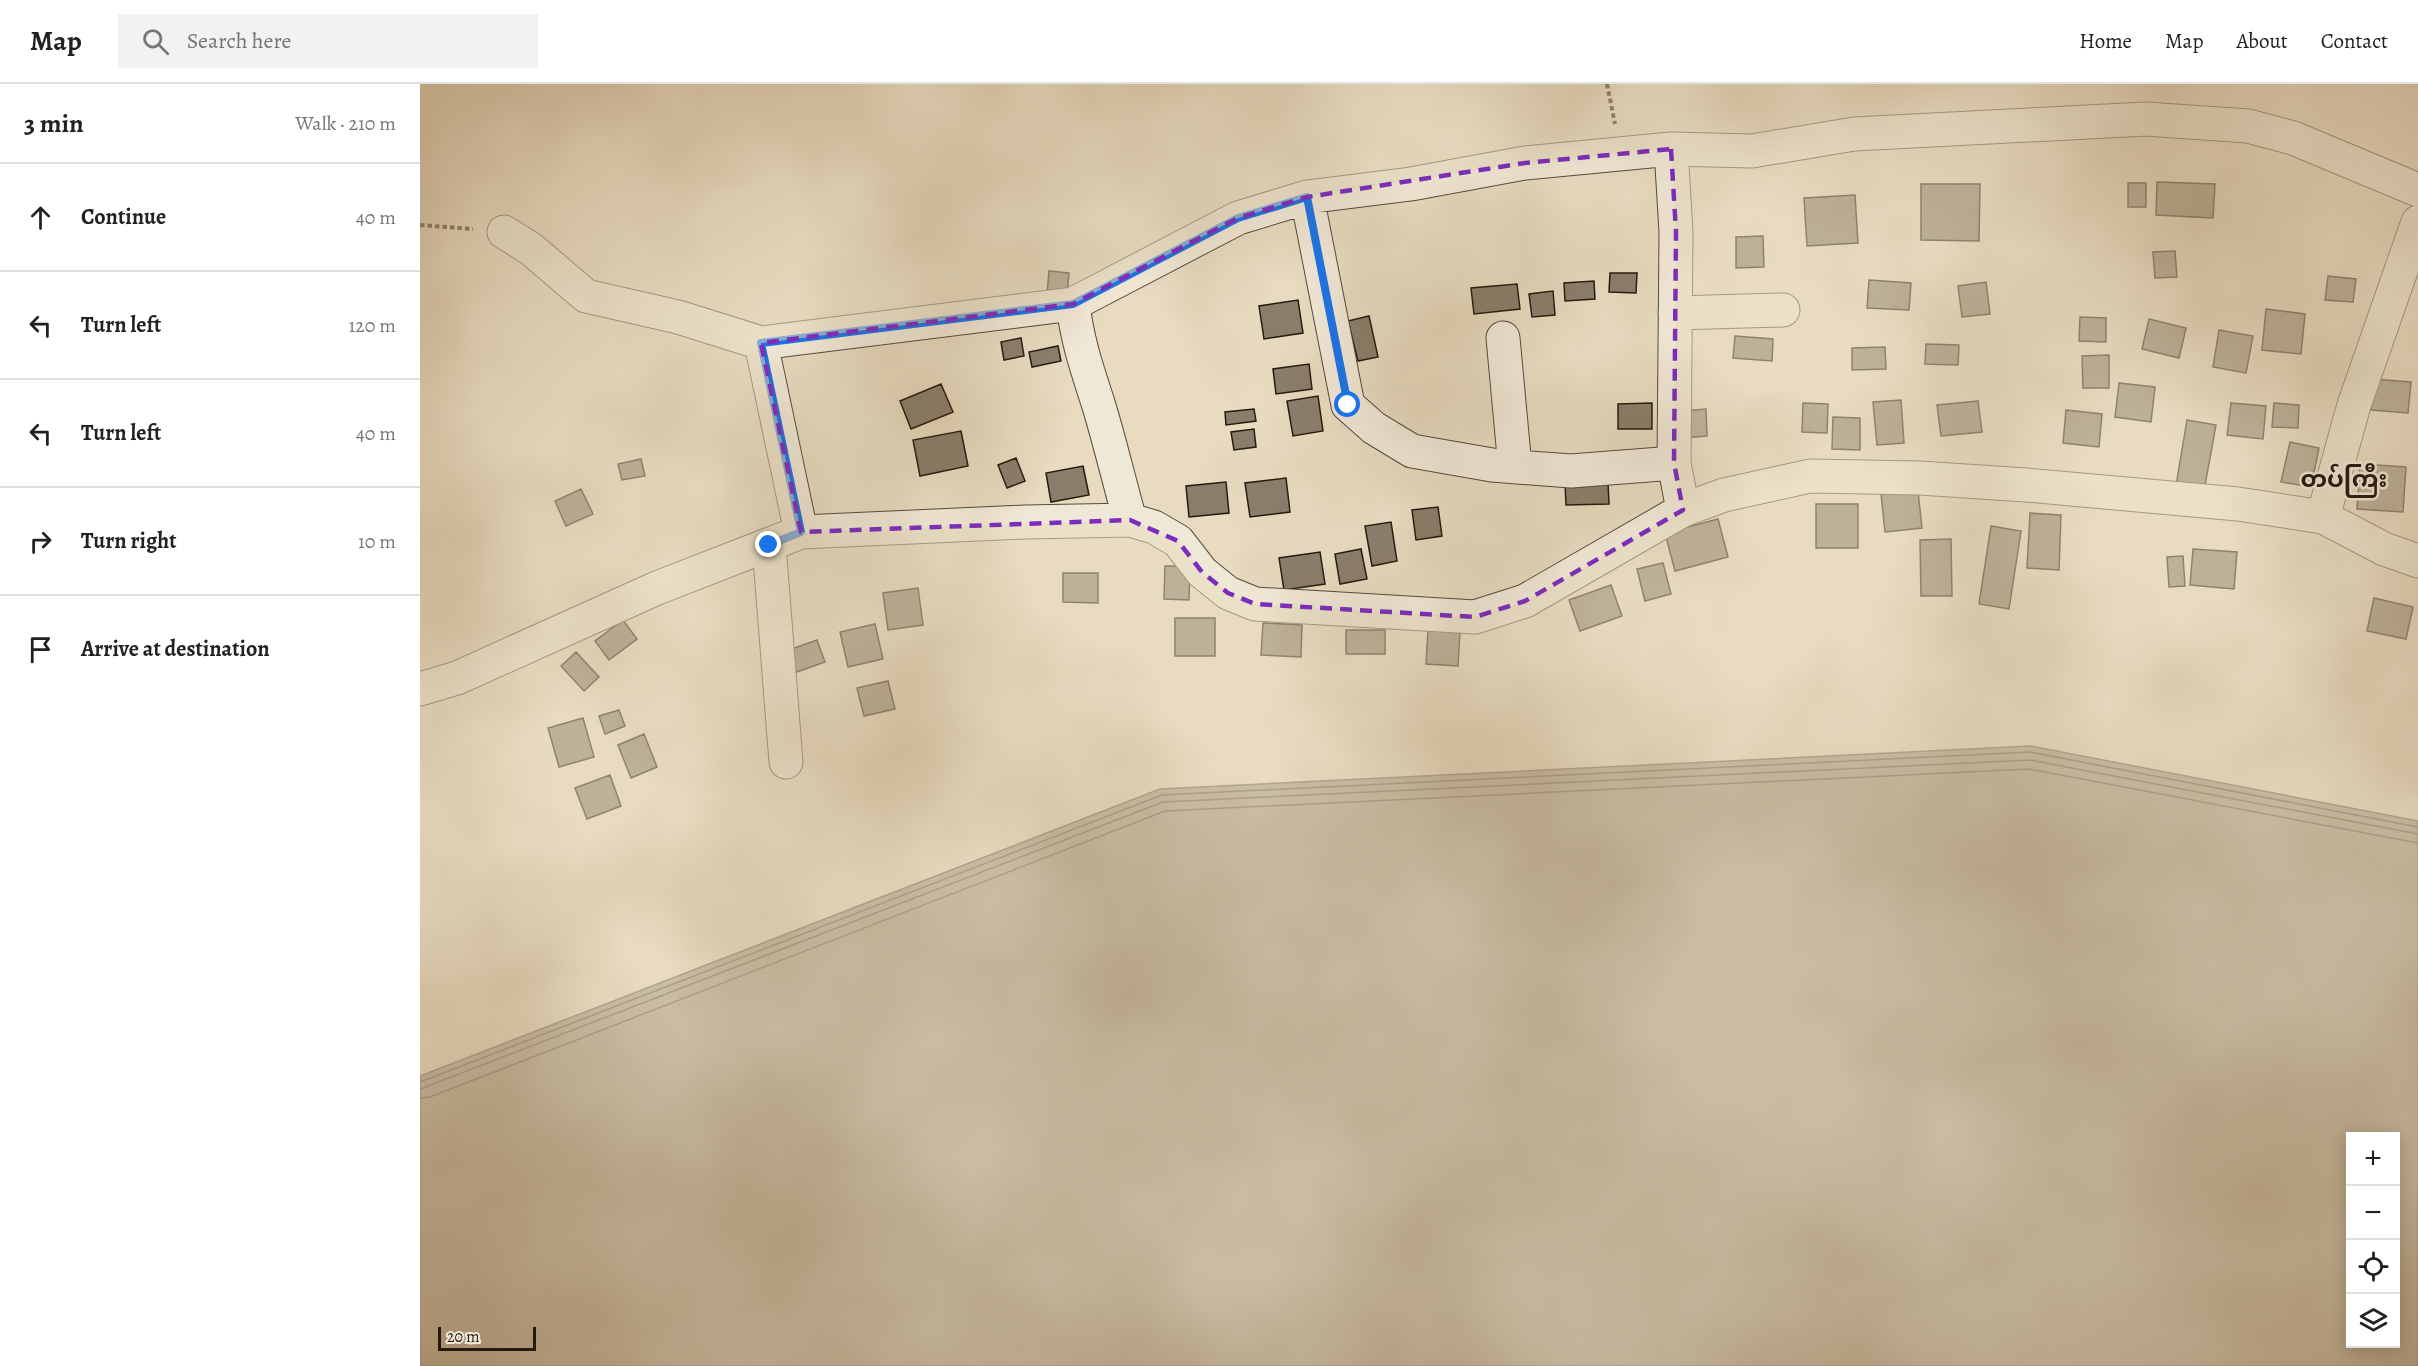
<!DOCTYPE html>
<meta charset="utf-8">
<style>
:root{--surface:#fff;--page:#f2f2f2;--text:#222;--muted:#767676;--line:#e0e0e0}
body{margin:0;font-family:Alegreya,"Noto Sans Myanmar",serif;background:var(--page);color:var(--text)}
.controls{position:absolute;right:18px;bottom:18px;display:grid;overflow:hidden;border-radius:0px;box-shadow:0 3px 15px #0003}
.controls button{width:54px;height:54px;display:grid;place-items:center;padding:0;border:0;border-bottom:2px solid var(--line);background:var(--surface);color:var(--text);font:30px sans-serif}
.scale{position:absolute;left:18px;bottom:15px;width:98px;box-sizing:border-box;padding-left:6px;border:3px solid #251a0f;border-top:0;font-size:16px;line-height:21px;white-space:nowrap;color:#251a0f;-webkit-text-stroke:4px #f0e8d6;paint-order:stroke}
.stop{position:absolute;width:18px;height:18px;margin:-14px;border:4px solid #1a73e8;border-radius:50%;background:#fff}
.stop.end{background:#1a73e8;border-color:#fff;box-shadow:0 2px 6px #0008}
.list{margin:0;padding:0;list-style:none}
h2{display:flex;justify-content:space-between;align-items:center;height:78px;margin:0;padding:0 24px;font-size:26px}
h2 small{font-size:20px;font-weight:400;color:var(--muted)}
.list li{display:grid;grid-template-columns:39px 1fr auto;gap:18px;align-items:center;box-sizing:border-box;height:108px;padding:0 24px;border-top:2px solid var(--line)}
.list b{display:block;font-size:22px;white-space:nowrap}
.list em{font-size:20px;font-style:normal;color:var(--muted)}
.icon{flex:none;width:33px;height:33px;fill:none;stroke:currentColor;stroke-width:2;stroke-linecap:round;stroke-linejoin:round}
.map{position:relative;flex:none;width:1998px;height:1282px;overflow:hidden}
header{display:flex;align-items:center;gap:36px;box-sizing:border-box;height:84px;padding:0 30px;background:var(--surface);border-bottom:2px solid var(--line)}
header strong{font-size:28px}
nav{display:flex;gap:33px;margin-inline-start:auto;font-size:21px}
.search{width:420px;height:54px;background:var(--page);display:flex;align-items:center;gap:15px;box-sizing:border-box;padding:0 21px;border-radius:0px;color:var(--muted);font-size:22px}
main{display:flex}
aside{flex:1;background:var(--surface)}
.map>svg:first-child{display:block}
.water{fill:#a69984;stroke:#726655;stroke-width:1.5;fill-rule:evenodd}
.lines{fill:none;stroke-linecap:round;stroke-linejoin:round}
.shore{stroke:#665a4a;stroke-width:1.5}
.building{fill:#8a7e6b;stroke:#251a0f;stroke-width:1.5}
.minor-casing{stroke:#564a3b;stroke-width:35}
.path{stroke:#251a0f;stroke-width:4;stroke-dasharray:4.5 3;stroke-linecap:butt}
.minor{stroke:#f0e8d6;stroke-width:33}
.route{stroke:#1a73e8;stroke-width:8}
.marked{fill:none;stroke:#7b2cbf;stroke-width:4.5;stroke-dasharray:12 8;stroke-linejoin:round}
.labels{text-anchor:middle;dominant-baseline:central;stroke-width:5;stroke-linejoin:round;paint-order:stroke}
.quarter-label{font-size:24px;font-weight:bold;fill:#251a0f;stroke:#f0e8d6}
</style>
<header>
<strong>Map</strong>
<div class="search"><svg class="icon" aria-label="search" viewBox="0 0 24 24"><circle cx="10" cy="10" r="6"/><path d="M15 15l6 6"/></svg>Search here</div>
<nav><a>Home</a><a>Map</a><a>About</a><a>Contact</a></nav>
</header>
<main>
<aside>
<h2>3 min<small>Walk · 210 m</small></h2>
<ul class="list">
<li><svg class="icon" aria-label="ahead" viewBox="0 0 24 24"><path d="M12 20V5M6 11l6-6 6 6"/></svg><div><b>Continue</b></div><em>40 m</em></li>
<li><svg class="icon" aria-label="left" viewBox="0 0 24 24"><path d="M17 20v-9H6M10 6l-5 5 5 5"/></svg><div><b>Turn left</b></div><em>120 m</em></li>
<li><svg class="icon" aria-label="left" viewBox="0 0 24 24"><path d="M17 20v-9H6M10 6l-5 5 5 5"/></svg><div><b>Turn left</b></div><em>40 m</em></li>
<li><svg class="icon" aria-label="right" viewBox="0 0 24 24"><path d="M7 20v-9h11M14 6l5 5-5 5"/></svg><div><b>Turn right</b></div><em>10 m</em></li>
<li><svg class="icon" aria-label="arrive" viewBox="0 0 24 24"><path d="M6 21V4h12l-3 4 3 4H6"/></svg><div><b>Arrive at destination</b></div></li>
</ul>
</aside>
<div class="map">
<svg width="1998" height="1282" viewBox="0 0 1998 1282">
<rect width="100%" height="100%" fill="#e8dbc0"/>
<filter id="stains"><feTurbulence type="fractalNoise" baseFrequency=".00333" numOctaves="4"/><feColorMatrix values="0 0 0 0 .2 0 0 0 0 .09 0 0 0 0 .02 0 0 0 .5 -.17"/></filter>
<radialGradient id="worn" r=".72"><stop offset=".6" stop-color="#630" stop-opacity="0"/><stop offset="1" stop-color="#630" stop-opacity=".3"/></radialGradient>
<path class="water" d="M1611,662L1998,737V1282H0V992L740,705ZM1930,1052H1976V1260H1930Z"/>
<g class="lines">
<path class="shore" d="M0,998L742,711L1610,668L1998,743
M0,1005L743,718L1610,676L1998,750
M0,1014L10,1013L745,727L1609,685L1998,759"/>
</g>
<path class="building" d="M1737,98L1795,100L1793,134L1736,131Z
M1708,99H1726V123H1708Z
M1501,100H1560L1559,157L1501,156Z
M1435,111L1438,159L1387,162L1384,114Z
M1343,152L1344,183L1316,184V153Z
M1755,167L1757,193L1735,194L1733,168Z
M629,187L649,189L647,212L627,210Z
M1190,189H1217L1216,209L1189,208Z
M1908,192L1936,195L1933,218L1905,216Z
M1449,196L1491,199L1489,226L1447,224Z
M1174,197L1175,215L1145,217L1144,199Z
M1566,198L1570,230L1542,233L1538,202Z
M1097,200L1100,225L1054,230L1051,204Z
M1133,207L1135,231L1112,233L1109,210Z
M878,216L883,249L844,255L839,222Z
M1846,225L1885,230L1881,270L1842,266Z
M949,232L958,273L938,277L928,237Z
M1660,233L1686,234V258L1659,257Z
M1729,235L1766,244L1759,274L1722,265Z
M1799,246L1833,252L1826,289L1793,283Z
M1315,252L1353,255L1352,277L1313,274Z
M601,254L604,272L584,276L581,258Z
M1506,260L1539,261L1538,281L1505,280Z
M638,262L641,277L612,283L609,268Z
M1465,263L1466,285L1432,286V264Z
M1689,271V304H1663L1662,272Z
M889,280L892,305L856,310L853,285Z
M1953,295L1991,298L1988,329L1951,326Z
M1699,299L1735,303L1731,338L1695,333Z
M521,300L533,328L491,345L480,317Z
M898,312L903,347L873,352L867,317Z
M1481,316L1484,359L1457,361L1453,318Z
M1558,317L1562,348L1521,352L1517,321Z
M1232,319V345H1198V320Z
M1383,319L1408,320L1407,349L1382,348Z
M1811,319L1846,322L1843,355L1807,351Z
M1854,319L1879,321L1878,344L1852,343Z
M834,325L836,337L806,341L805,328Z
M1286,325L1287,352L1263,354L1262,327Z
M1646,326L1682,330L1679,363L1643,359Z
M1413,333L1440,334V366L1412,365Z
M1767,336L1796,341L1784,407L1756,402Z
M834,345L836,363L814,366L811,348Z
M541,347L548,382L500,392L493,356Z
M1870,358L1899,364L1891,403L1861,398Z
M596,374L605,397L587,404L578,381Z
M221,375L225,392L202,396L198,380Z
M1940,380L1986,383L1983,428L1937,425Z
M663,382L669,411L631,418L626,389Z
M866,394L870,428L830,433L825,399Z
M806,398L809,429L769,433L766,402Z
M1188,398L1189,420L1146,421L1145,400Z
M161,405L173,430L146,442L135,417Z
M1498,407L1502,444L1465,448L1461,410Z
M1396,420H1438V464H1396Z
M1018,423L1022,452L996,456L992,426Z
M1610,429L1641,431L1639,486L1607,484Z
M1298,435L1308,473L1255,487L1245,449Z
M971,438L977,477L952,482L945,442Z
M1571,442L1601,447L1589,525L1559,520Z
M1531,455L1532,512H1501L1500,456Z
M941,465L947,495L920,500L915,470Z
M1773,465L1817,468L1814,505L1770,501Z
M900,468L905,500L864,506L859,474Z
M1763,472L1765,502L1749,503L1747,473Z
M1243,479L1251,510L1225,517L1217,485Z
M745,482H770L769,516L744,515Z
M643,489H678V519L643,518Z
M1191,501L1202,532L1160,547L1149,516Z
M498,504L503,541L468,546L463,509Z
M1954,514L1993,523L1986,555L1947,547Z
M755,534H795V572H755Z
M203,536L217,555L189,576L175,557Z
M843,539L882,541L881,573L841,571Z
M455,540L463,575L428,583L420,548Z
M926,546H965V570H926Z
M1008,546L1040,547L1038,582L1006,580Z
M397,556L405,578L371,590L363,568Z
M156,568L179,593L164,607L141,582Z
M468,597L475,625L444,632L437,604Z
M199,626L205,642L185,650L179,632Z
M163,634L174,673L139,683L128,644Z
M224,650L237,683L211,694L198,661Z
M190,691L201,722L167,735L155,704Z"/>
<g class="lines">
<g class="minor-casing">
<path id="minor" d="M1251,65L1256,148L1254,379L1263,426
M887,113L928,321L954,344L992,367L1072,381L1151,387L1254,379
M84,148L111,165L166,212L258,233L341,259L653,220L818,134L887,113L991,100L1105,79L1251,65L1332,67L1434,50L1726,35L1828,42L1873,54L1998,106
M653,220C657,256 667,285 678,319C690,358 699,397 710,436
M1255,229L1363,226
M1083,254L1095,383
M341,259L381,448
M1903,433L1934,321L1998,138
M349,461L366,678
M0,605L37,594L237,504L381,448L605,438L710,436L734,443L758,457L782,488L808,509L835,520L1055,533L1105,517L1263,426L1304,411L1390,392L1500,394L1606,401L1818,420L1903,433L1964,465L1998,477"/>
</g>
<path class="path" d="M1187,0L1195,40
M0,141L53,145"/>
<use href="#minor" class="minor"/>
</g>
<g class="lines">
<path class="route" d="M349,461L381,448L341,259L653,220L818,134L887,113L928,321"/>
</g>
<path d="M0 0H1998V1282H0ZM1251,65L1256,148L1254,379L1263,426L1105,517L1055,533L835,520L808,509L782,488L758,457L710,436L381,448L341,259L653,220L818,134L887,113L1105,79Z" fill="#e8dbc0" fill-opacity=".55" fill-rule="evenodd"/>
<path class="marked" d="M1251,65L1256,148L1254,379L1263,426L1105,517L1055,533L835,520L808,509L782,488L758,457L710,436L381,448L341,259L653,220L818,134L887,113L1105,79Z"/>
<g class="labels">
<g class="quarter-label">
<text x="1924" y="395">တပ်ကြီး</text>
</g>
</g>
<rect width="100%" height="100%" filter="url(#stains)"/>
<rect width="100%" height="100%" fill="url(#worn)"/>
</svg>
<div class="controls">
<button>+</button>
<button>−</button>
<button><svg class="icon" aria-label="locate" viewBox="0 0 24 24"><circle cx="12" cy="12" r="6"/><path d="M12 2v4M12 18v4M2 12h4M18 12h4"/></svg></button>
<button><svg class="icon" aria-label="layers" viewBox="0 0 24 24"><path d="M12 4l9 5-9 5-9-5zM3 14l9 5 9-5"/></svg></button>
</div>
<div class="scale">20 m</div>
<div class="stop" style="left:928px;top:321px"></div>
<div class="stop end" style="left:349px;top:461px"></div>
</div>
</main>
